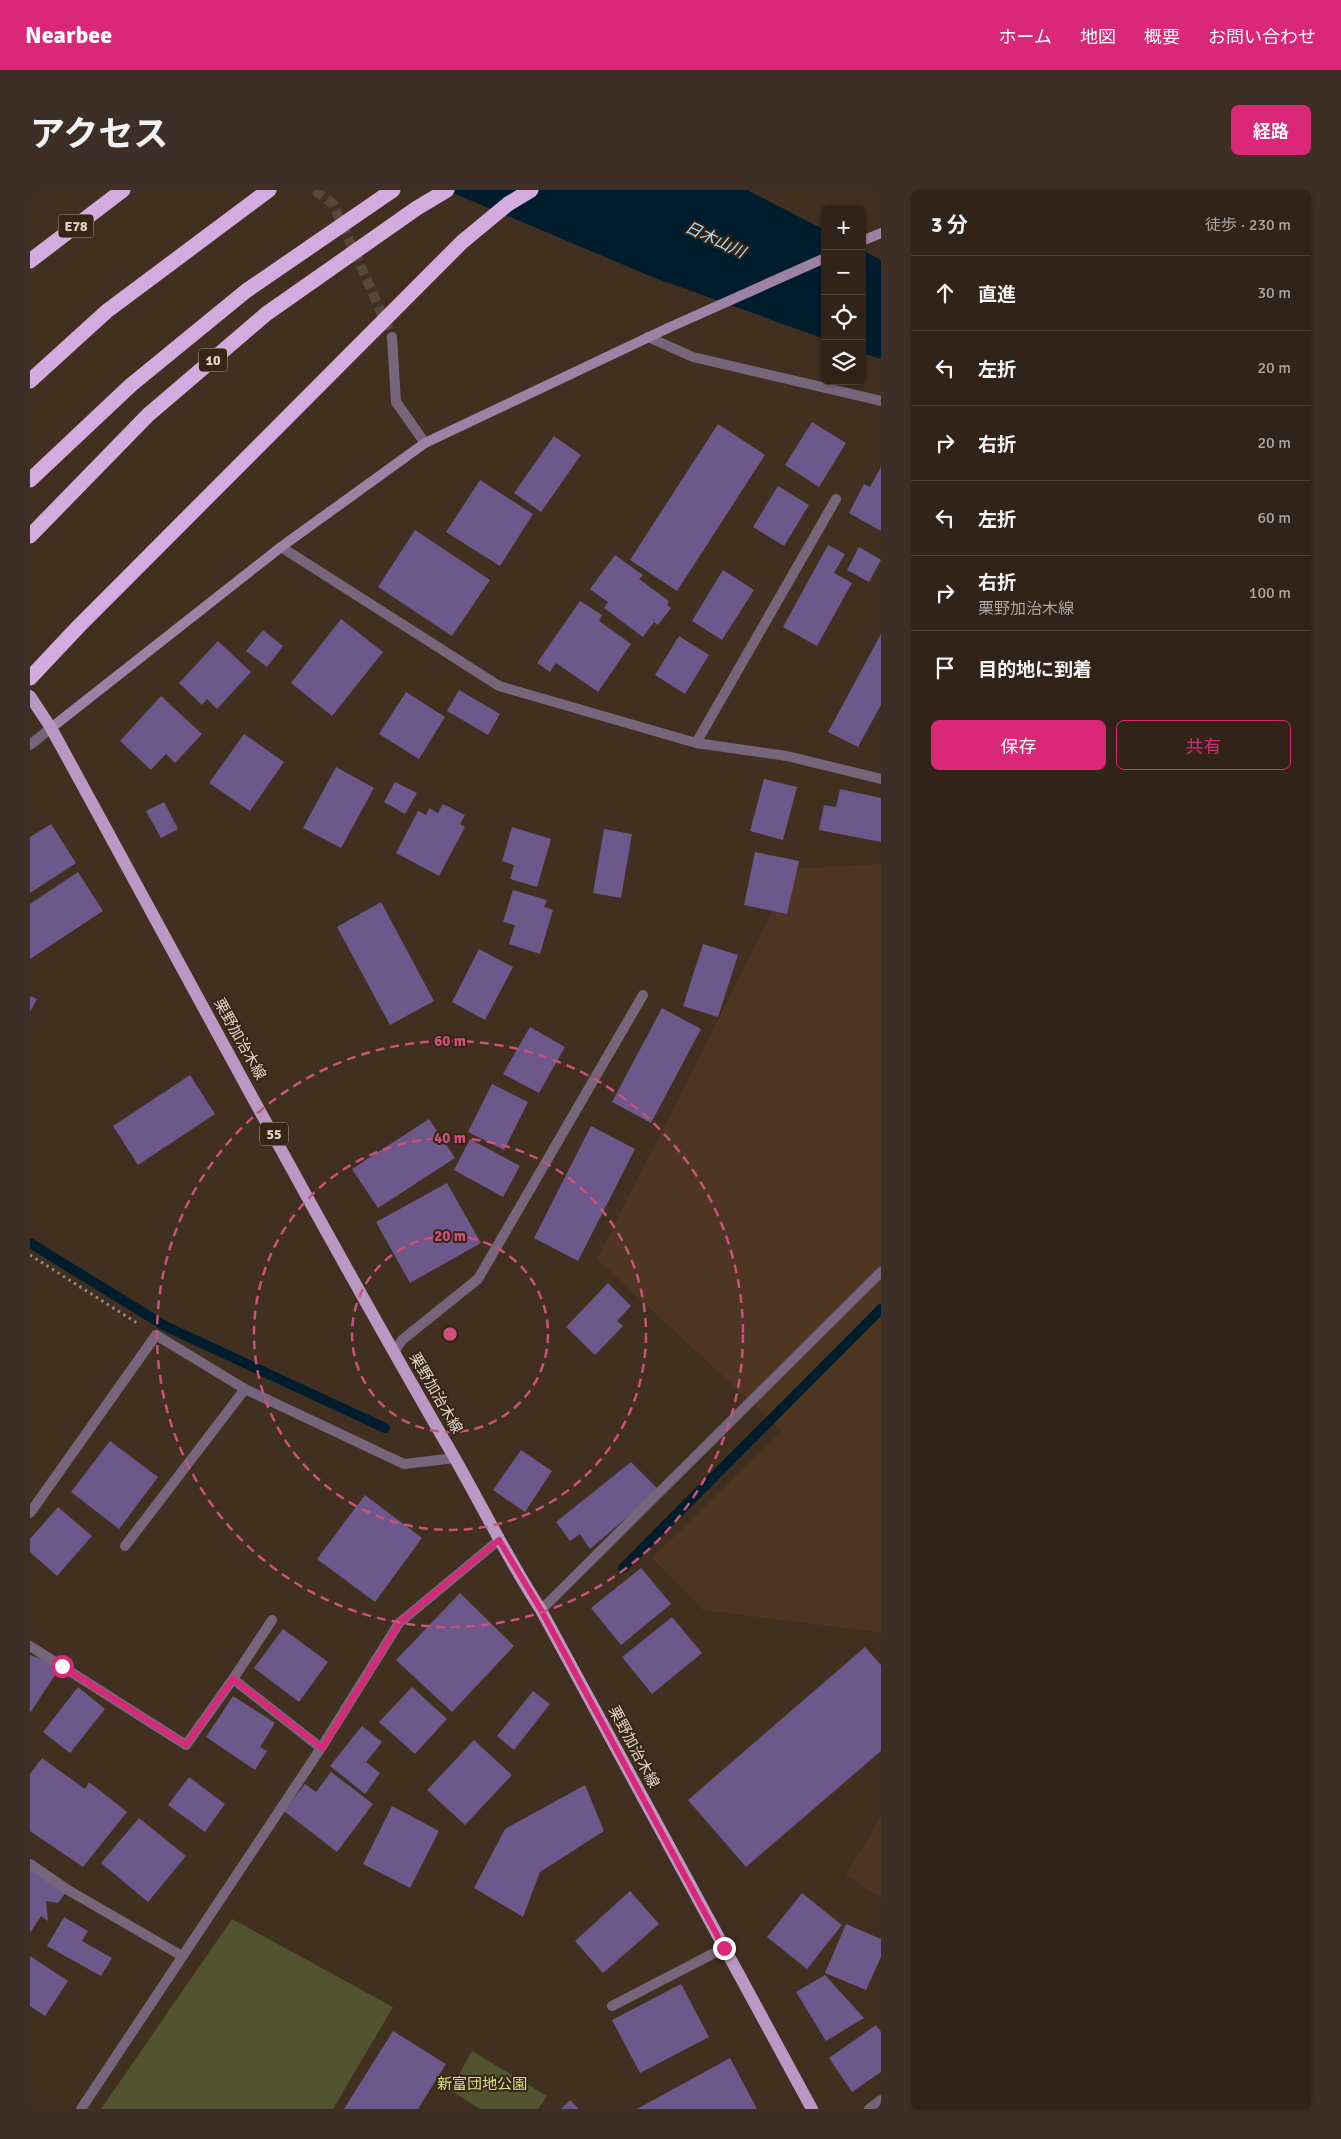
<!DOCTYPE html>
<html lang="ja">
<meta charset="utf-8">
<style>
:root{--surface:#312318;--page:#3d2f25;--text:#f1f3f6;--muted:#a8a4a2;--line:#4c4037;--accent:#db2777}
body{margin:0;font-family:Signika,"Noto Sans JP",sans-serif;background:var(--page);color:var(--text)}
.controls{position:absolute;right:15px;top:15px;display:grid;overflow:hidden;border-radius:8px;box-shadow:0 1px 4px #0004}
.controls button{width:45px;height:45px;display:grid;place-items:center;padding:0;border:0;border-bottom:1px solid var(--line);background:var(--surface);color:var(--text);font:25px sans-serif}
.stop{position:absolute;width:15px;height:15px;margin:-11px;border:4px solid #db2777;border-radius:50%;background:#fff}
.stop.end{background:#db2777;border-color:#fff;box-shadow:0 1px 5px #0008}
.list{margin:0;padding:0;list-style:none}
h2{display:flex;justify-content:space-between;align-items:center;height:65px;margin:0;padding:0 20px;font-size:21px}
h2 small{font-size:16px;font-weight:400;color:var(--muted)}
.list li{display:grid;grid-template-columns:32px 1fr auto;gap:15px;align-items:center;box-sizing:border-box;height:75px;padding:0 20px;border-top:1px solid var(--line)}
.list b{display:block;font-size:19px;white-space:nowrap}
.list p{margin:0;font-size:16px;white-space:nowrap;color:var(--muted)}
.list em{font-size:16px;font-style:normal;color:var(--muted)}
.actions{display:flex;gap:10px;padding:15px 20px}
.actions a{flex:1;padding:11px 0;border:1px solid var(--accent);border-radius:8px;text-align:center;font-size:18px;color:var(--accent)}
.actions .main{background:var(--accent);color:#fff}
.icon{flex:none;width:28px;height:28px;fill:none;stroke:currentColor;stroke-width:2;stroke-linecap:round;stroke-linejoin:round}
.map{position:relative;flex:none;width:851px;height:1919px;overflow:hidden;border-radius:8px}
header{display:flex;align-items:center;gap:30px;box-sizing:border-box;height:70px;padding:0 25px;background:var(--accent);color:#fff}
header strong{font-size:24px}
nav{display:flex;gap:28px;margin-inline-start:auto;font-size:18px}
.intro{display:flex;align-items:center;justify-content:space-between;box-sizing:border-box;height:120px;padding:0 30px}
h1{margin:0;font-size:35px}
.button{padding:12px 22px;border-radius:8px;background:var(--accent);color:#fff;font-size:18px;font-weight:700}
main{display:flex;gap:30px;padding:0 30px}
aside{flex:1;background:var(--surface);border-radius:8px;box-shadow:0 1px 4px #0004}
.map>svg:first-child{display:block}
.built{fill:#4e3623}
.green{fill:#51542f}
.water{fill:#001d2e}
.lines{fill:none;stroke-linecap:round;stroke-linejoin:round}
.stream{stroke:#001d2e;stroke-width:10}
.building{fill:#6d588b}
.street-tunnel{stroke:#59483a;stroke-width:10;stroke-dasharray:10 5;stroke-linecap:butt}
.path{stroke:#95867a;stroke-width:3;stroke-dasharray:2.5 4;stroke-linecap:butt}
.lane{stroke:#77667b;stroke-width:10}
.street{stroke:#77667b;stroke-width:10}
.secondary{stroke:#9c82a4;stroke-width:10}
.primary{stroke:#b998c3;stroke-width:12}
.highway{stroke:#d3abdf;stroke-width:15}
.route{stroke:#db2777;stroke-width:6}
.ring{fill:none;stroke:#cc517d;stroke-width:2.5;stroke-dasharray:9 6}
.labels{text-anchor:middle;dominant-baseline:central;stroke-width:4;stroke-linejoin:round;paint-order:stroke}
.shield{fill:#372516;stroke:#afa196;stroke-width:1}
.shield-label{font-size:14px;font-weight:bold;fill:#e2d6cd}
.street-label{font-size:15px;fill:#e2d6cd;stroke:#372516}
.park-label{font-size:15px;fill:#d9e086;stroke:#372516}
.water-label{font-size:16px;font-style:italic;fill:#aaddfc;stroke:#372516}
.centre{fill:#cc517d;stroke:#372516;stroke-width:2.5}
.ring-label{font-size:15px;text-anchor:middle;font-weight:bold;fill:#cc517d;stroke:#372516;stroke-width:4;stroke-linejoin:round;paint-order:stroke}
</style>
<header>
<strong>Nearbee</strong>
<nav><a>ホーム</a><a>地図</a><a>概要</a><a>お問い合わせ</a></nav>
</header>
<div class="intro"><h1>アクセス</h1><a class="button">経路</a></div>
<main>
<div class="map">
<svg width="851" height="1919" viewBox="0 0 851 1919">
<rect width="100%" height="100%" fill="#412f20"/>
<path class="built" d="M851,674V1445L848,1442L673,1420L622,1368L752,1241L567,1069L764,679Z
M851,1626V1708L816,1685Z"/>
<path class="green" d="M202,1729L363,1817L303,1919H71Z
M442,1861L517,1906L508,1919H450L420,1900Z"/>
<path class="water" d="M416,0H717L795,40V149L625,88Z
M832,60L851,70V169L832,163Z"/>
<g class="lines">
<path class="stream" d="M0,1053L135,1136L355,1238
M593,1378L851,1119"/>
</g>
<path class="building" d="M782,232L816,253L789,297L755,275Z
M688,234L735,265L647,401L600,370Z
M524,246L551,265L511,322L484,303Z
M851,277V341L819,323L834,294L840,297Z
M450,290L503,324L470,376L416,342Z
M748,296L779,315L754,356L723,337Z
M385,340L460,390L422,446L348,397Z
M798,355L815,364L804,383L822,393L787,456L753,437Z
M829,357L851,370L839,392L817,380Z
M585,365L613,385L609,389L639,411L637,415L641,418L628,435L624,432L613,447L574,418L578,412L560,399Z
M693,380L724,400L692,450L662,431Z
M550,411L572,425L569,431L601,454L568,502L526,473L520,482L507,473Z
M311,429L353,462L302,526L261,493Z
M233,440L253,456L237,477L216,461Z
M851,444V515L828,557L798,542Z
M649,446L679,465L655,504L625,485Z
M188,451L221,482L187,519L177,509L172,515L149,493Z
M429,500L470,524L458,545L417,521Z
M376,502L415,527L389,569L349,544Z
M131,506L172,544L145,573L136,564L121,580L90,551Z
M214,544L254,572L220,621L179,593Z
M306,577L344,598L311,658L273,638Z
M734,589L767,597L753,650L720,641Z
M365,592L387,603L375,624L354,612Z
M810,599L851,608V652L789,640L794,615L806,617Z
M134,612L148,639L131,648L116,621Z
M413,614L435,625L430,634L435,637L409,686L366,663L388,621L396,625L399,618L408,623Z
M21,634L46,673L0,703V647Z
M482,637L521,649L507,697L480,689L484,675L472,671Z
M574,639L602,644L591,708L563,703Z
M725,662L769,671L757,724L714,715Z
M48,682L73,721L0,769V714Z
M483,700L517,710L514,717L523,720L510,764L479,754L485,735L473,732Z
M351,712L404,811L360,835L307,737Z
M673,754L708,765L688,827L653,816Z
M449,759L483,777L455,830L422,812Z
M0,806L7,809L0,822Z
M632,818L671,839L621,933L582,912Z
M500,837L535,857L509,903L473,884Z
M160,885L185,924L108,975L83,936Z
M462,894L498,912L474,960L438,942Z
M399,929L425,968L348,1018L322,979Z
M561,936L605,959L548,1071L504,1048Z
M440,949L490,976L473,1007L424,980Z
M417,993L451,1053L380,1093L346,1032Z
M578,1093L601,1116L587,1131L593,1136L565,1165L536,1137Z
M80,1251L128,1287L89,1339L41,1302Z
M491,1260L522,1281L495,1322L463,1300Z
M601,1272L629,1300L560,1359L550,1344L540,1351L526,1332Z
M335,1305L392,1348L345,1412L287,1369Z
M28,1317L62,1346L27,1386L0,1362V1349Z
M611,1378L641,1414L591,1455L561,1418Z
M430,1403L484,1456L422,1522L366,1470Z
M642,1427L672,1463L622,1504L592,1467Z
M253,1439L298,1472L269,1512L224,1478Z
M835,1457L851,1475V1561L716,1677L658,1610Z
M0,1465L31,1476L0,1523Z
M48,1497L75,1519L40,1563L13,1542Z
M382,1497L417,1529L385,1564L349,1532Z
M503,1501L520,1514L484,1560L467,1546Z
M203,1506L245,1533L230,1557L237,1561L225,1580L176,1547Z
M332,1536L352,1552L336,1572L350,1583L335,1604L300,1576Z
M444,1550L482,1585L435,1635L397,1600Z
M12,1568L55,1599L59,1592L97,1622L53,1677L0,1641V1584Z
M301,1582L343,1614L307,1662L254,1621L275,1594L286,1602Z
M159,1587L195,1614L175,1642L138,1615Z
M555,1595L574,1641L510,1682L493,1727L444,1698L475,1639Z
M362,1616L409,1641L380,1698L333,1674Z
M109,1628L156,1666L118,1712L71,1673Z
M0,1674L38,1700L28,1713L16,1711L18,1731L11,1726L0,1743Z
M600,1701L629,1734L573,1783L545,1751Z
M772,1703L812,1735L777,1779L737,1747Z
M34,1727L58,1741L52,1751L82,1768L71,1786L17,1756Z
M816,1734L851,1749V1767L836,1800L795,1783Z
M0,1766L38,1791L15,1826L0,1816Z
M795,1785L834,1828L796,1851L766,1802Z
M651,1794L679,1847L610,1883L582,1830Z
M846,1835L851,1842V1882L822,1902L799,1868Z
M363,1841L416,1874L388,1919H314Z
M700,1868L727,1919H607Z
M540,1910L549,1919H531Z"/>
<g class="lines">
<path class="street-tunnel" d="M285,0L303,14L362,147"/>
<path class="path" d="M0,1065L107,1133"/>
<path class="lane" d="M0,1323L126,1145
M95,1356L215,1199
M0,1456L156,1555L203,1489L291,1558
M203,1489L242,1430
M0,1674L38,1700L152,1766"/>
<path class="street" d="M362,147L366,212L395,253
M618,147L663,167L851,211
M251,357L469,496L666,553L757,566L851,589
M666,553L806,309
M0,555L21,538
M126,1145L215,1199L374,1274L425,1268
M364,1162L372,1150L448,1089L613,805
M511,1420L851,1082
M582,1816L694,1758
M51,1919L291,1558L369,1433L469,1350
M839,1919L851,1910"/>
<path class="secondary" d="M832,51L851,43
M21,538L251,357L395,253L638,138L795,68"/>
<path class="primary" d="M0,506L21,538C151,775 278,1014 413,1248C447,1305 475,1365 511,1420L782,1919"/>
<path class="highway" d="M0,71L93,0
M0,191L77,121L239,0
M0,290L101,195L216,101L363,0
M0,346L118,225L236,124L387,18L417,0
M0,488L48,437L432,52L478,14L501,0"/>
</g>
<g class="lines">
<path class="route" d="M32,1476L156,1555L203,1489L292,1558L370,1432L469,1350L511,1420L694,1758"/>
</g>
<g class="ring">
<circle cx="420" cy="1144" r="98"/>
<circle cx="420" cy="1144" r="196"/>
<circle cx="420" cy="1144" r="293"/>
</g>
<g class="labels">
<g class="shield">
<rect x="28.5" y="24.5" width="35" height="23" rx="4"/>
<rect x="169" y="158.5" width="28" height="23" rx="4"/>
<rect x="230" y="932.5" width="28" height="23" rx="4"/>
</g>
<g class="shield-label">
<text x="46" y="36">E78</text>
<text x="183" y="170">10</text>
<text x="244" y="944">55</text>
</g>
<g class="street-label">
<text transform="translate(210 849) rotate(61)">栗野加治木線</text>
<text transform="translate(406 1203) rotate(60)">栗野加治木線</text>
<text transform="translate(604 1557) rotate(62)">栗野加治木線</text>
</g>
<g class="park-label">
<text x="452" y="1894">新富団地公園</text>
</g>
<g class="water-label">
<text transform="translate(685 50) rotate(25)">日木山川</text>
</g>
</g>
<circle cx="420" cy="1144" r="8" class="centre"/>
<g class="ring-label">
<text x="420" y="856">60 m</text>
<text x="420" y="953">40 m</text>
<text x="420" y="1051">20 m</text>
</g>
</svg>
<div class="controls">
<button>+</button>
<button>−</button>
<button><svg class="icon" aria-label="locate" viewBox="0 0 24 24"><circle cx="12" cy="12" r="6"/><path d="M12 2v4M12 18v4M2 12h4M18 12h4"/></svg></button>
<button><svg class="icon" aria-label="layers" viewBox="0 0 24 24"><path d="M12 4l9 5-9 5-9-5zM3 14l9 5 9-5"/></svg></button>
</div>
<div class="stop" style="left:32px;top:1476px"></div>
<div class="stop end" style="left:694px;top:1758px"></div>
</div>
<aside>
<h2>3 分<small>徒歩 · 230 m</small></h2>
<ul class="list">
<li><svg class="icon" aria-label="ahead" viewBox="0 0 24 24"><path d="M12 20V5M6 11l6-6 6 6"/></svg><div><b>直進</b></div><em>30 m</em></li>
<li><svg class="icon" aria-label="left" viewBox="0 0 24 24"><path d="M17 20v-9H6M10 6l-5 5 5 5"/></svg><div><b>左折</b></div><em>20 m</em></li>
<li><svg class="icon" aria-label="right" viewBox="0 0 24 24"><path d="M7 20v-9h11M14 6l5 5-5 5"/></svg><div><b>右折</b></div><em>20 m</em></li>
<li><svg class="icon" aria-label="left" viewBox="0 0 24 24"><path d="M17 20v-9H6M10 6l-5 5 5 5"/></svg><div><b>左折</b></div><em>60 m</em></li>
<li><svg class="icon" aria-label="right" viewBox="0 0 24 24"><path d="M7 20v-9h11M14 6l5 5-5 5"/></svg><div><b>右折</b><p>栗野加治木線</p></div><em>100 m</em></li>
<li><svg class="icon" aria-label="arrive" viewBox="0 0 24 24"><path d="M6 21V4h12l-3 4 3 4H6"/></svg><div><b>目的地に到着</b></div></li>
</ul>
<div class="actions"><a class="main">保存</a><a>共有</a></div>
</aside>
</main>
